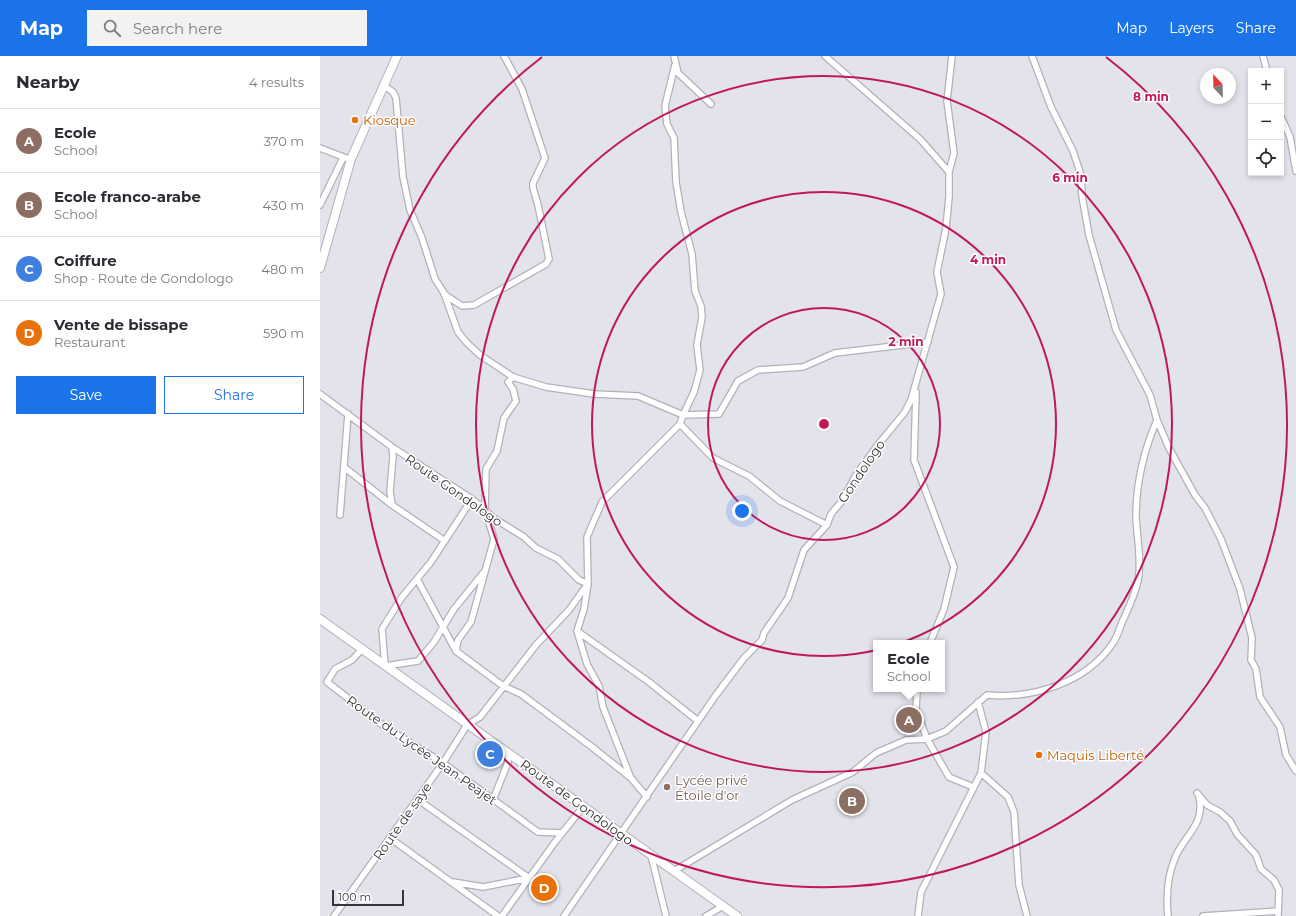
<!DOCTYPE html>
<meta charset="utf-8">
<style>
:root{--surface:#fff;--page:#f2f2f3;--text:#2b2b33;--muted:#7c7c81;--line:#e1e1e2;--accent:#1a73e8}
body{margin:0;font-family:Montserrat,sans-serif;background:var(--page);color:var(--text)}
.controls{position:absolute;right:12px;top:12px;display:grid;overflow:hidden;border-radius:0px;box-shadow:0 2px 6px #0003}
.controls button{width:36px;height:36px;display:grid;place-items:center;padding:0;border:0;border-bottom:1px solid var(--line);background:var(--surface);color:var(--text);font:20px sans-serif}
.compass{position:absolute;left:880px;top:12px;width:36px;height:36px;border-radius:50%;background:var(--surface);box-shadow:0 2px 6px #0003;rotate:338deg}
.scale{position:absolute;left:12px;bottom:10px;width:72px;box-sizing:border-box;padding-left:4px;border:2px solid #363639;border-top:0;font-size:11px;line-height:14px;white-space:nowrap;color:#363639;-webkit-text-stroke:3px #fff;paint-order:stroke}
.you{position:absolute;left:422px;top:455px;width:14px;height:14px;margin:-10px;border:3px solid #fff;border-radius:50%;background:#1a73e8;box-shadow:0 0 0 6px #1a73e833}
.badge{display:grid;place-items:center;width:26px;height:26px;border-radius:50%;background:var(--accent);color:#fff;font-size:13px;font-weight:700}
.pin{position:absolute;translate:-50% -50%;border:2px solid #fff;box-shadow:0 1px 4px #0006}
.popup{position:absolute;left:553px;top:584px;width:72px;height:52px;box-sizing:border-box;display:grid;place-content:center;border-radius:0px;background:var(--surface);filter:drop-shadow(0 1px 3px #0005);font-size:13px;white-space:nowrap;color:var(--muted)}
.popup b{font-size:15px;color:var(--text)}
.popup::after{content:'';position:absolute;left:50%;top:100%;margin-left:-8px;border:8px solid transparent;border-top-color:var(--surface)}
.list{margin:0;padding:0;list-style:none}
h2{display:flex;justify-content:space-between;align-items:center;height:52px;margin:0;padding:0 16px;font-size:17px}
h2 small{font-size:13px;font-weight:400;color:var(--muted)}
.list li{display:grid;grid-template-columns:26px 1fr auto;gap:12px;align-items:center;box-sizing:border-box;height:64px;padding:0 16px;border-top:1px solid var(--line)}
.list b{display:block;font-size:15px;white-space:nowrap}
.list p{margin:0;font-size:13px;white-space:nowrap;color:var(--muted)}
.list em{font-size:13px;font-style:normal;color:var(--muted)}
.actions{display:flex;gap:8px;padding:12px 16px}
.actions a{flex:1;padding:9px 0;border:1px solid var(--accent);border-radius:0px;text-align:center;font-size:14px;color:var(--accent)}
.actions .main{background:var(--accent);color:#fff}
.icon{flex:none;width:22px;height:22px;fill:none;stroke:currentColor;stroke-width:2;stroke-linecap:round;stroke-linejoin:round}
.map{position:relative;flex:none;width:976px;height:860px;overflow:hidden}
header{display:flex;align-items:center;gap:24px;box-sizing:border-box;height:56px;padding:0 20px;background:var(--accent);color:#fff}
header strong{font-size:19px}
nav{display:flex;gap:22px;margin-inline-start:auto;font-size:14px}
.search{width:280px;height:36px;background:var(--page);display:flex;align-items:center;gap:10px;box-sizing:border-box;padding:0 14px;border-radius:0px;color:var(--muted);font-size:15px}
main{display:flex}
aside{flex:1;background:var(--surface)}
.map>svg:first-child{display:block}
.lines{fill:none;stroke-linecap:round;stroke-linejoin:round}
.street-casing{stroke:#b2b1ba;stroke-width:8}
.secondary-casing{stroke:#b2b1ba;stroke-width:10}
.street{stroke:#fff;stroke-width:5.5}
.secondary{stroke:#fff;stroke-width:8}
.ring{fill:none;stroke:#c2185b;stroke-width:2}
.food-dot{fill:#e8710a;stroke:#fff;stroke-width:1.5}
.education-dot{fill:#8d6e63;stroke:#fff;stroke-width:1.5}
.labels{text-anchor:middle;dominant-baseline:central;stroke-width:3;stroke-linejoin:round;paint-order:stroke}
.food-label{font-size:13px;fill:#c56008;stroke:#fff;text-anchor:start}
.street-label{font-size:13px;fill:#363639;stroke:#fff}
.education-label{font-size:13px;fill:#785e54;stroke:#fff;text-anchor:start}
.centre{fill:#c2185b;stroke:#fff;stroke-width:2}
.ring-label{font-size:12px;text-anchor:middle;font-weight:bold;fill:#c2185b;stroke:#fff;stroke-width:3;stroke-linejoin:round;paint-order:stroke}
</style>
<header>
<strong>Map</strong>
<div class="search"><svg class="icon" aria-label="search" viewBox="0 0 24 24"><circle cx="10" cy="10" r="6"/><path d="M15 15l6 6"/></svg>Search here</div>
<nav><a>Map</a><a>Layers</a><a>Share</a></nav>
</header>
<main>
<aside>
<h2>Nearby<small>4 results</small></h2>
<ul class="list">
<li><span class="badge" style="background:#8d6e63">A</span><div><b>Ecole</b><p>School</p></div><em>370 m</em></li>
<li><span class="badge" style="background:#8d6e63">B</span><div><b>Ecole franco-arabe</b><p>School</p></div><em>430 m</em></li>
<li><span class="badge" style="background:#3f7fe0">C</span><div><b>Coiffure</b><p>Shop · Route de Gondologo</p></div><em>480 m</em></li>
<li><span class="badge" style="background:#e8710a">D</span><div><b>Vente de bissape</b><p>Restaurant</p></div><em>590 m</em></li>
</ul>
<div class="actions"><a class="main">Save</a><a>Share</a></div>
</aside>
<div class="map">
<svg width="976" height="860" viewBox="0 0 976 860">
<rect width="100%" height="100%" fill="#e3e3ec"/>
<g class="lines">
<g class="street-casing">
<path id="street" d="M354,0L358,17L391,48
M505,0L600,83L629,116
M712,0L731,51L753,95L761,119L762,140L769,179L796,274L830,339L837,364L849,392L875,439L885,452L901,483L920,533L932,582L931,604L936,613L940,641L960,671L966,699L976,715
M943,0L947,15
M63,29L73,36L76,42L83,121L90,154L102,182L115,223L124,237L138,276L147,287L160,299L193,321L226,331L274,338L318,340L363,359L374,336L380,314L377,289L382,261L381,250L375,235L372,198L361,156L356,126L354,82L347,68L345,50L355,9
M961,61L970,81L976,115
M0,92L26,102
M0,149L23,102
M124,238L142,250L154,249L226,208L229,203L218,149L213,132V127L225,102L202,33L184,0
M193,321L188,326L193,333L196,345L184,362L177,395L166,413L165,453L174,483L151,566L138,584L136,595L183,630L201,638L272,691L311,722L327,741
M596,336L594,404L634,511L624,553L610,587
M0,338L72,391L152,443L175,463L204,481L216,492L238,503L259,524L268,528
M360,368L393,402L429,420L460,445L507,469
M72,391L73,400L70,435L72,449L125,485
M24,411L72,449
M152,443L111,506L82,541L62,573L65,610L98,605L114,586L134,553L164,516
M20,459L28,358
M97,523L136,595
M257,575L267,608L279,630L283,651L310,720
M42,593L32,604L15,613L7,626L65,671L123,707L218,776L242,777
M597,633L596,654L607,683L629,721L653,731
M658,646L666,676L661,717L688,741L694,756L699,829L707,860
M378,665L329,626L257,575L264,553L268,528L267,481L282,446L360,368L363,359L399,358L418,325L438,314L483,311L515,297L608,286
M877,737L887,749L900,756L910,765L917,778L936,799L941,813L954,824L959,834L958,860
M97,743L209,822
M173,744L188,706L189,697
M70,782L178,860
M331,799L346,860
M354,815L472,744L533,716L556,697L586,684L607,683L626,675L667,639C713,643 766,627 793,587C798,580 800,570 804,562C809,551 815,538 818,525C822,505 817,482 816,461C816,428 824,394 837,364
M133,826L163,831L209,822
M14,860L123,707L147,669L160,661L216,589L249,554L267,529
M182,860L235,786L263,751
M244,860L396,639L424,602L442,584L444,577L468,542L484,494L507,469L511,458L522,445L536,419L557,390L585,356L591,344L621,238L617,216L626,172L629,141V116L634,97L627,45L632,0
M386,860L403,850
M598,860L601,836L661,717
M848,860C846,840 847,821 855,802C863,781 886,768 879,741
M883,860L958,855"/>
</g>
<g class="secondary-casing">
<path id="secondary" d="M0,212L31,103L77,0
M0,563L417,860"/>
</g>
<use href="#street" class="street"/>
<use href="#secondary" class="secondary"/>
</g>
<g class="ring">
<circle cx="504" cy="368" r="116"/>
<circle cx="504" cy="368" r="232"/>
<circle cx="504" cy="368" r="348"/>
<path d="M786 1A463 463 0 1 1 222 1"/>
</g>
<g class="food-dot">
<circle cx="35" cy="64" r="4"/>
<circle cx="719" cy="699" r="4"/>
</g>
<circle class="education-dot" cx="347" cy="731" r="4"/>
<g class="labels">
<g class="food-label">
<text x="43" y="64">Kiosque</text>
<text x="727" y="699">Maquis Liberté</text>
</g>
<g class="street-label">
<text transform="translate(541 415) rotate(-56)">Gondologo</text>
<text transform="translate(134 434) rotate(35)">Route Gondologo</text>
<text transform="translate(102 694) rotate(35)">Route du Lycée Jean Peajet</text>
<text transform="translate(257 746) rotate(36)">Route de Gondologo</text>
<text transform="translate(82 765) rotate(-55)">Route de saye</text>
</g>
<g class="education-label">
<text x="355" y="724">Lycée privé<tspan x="355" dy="15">Étoile d'or</tspan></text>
</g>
</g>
<circle cx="504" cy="368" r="6" class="centre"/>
<g class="ring-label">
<text x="831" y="45">8 min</text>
<text x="750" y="126">6 min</text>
<text x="668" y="208">4 min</text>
<text x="586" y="290">2 min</text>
</g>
</svg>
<div class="controls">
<button>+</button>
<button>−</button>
<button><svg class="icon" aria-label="locate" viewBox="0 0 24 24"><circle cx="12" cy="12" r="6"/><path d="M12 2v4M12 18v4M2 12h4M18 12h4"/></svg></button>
</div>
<svg class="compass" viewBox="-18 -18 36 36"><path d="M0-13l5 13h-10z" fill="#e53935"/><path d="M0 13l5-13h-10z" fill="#7c7c81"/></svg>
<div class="scale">100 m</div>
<div class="you"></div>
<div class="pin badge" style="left:589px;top:664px;background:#8d6e63">A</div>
<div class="popup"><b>Ecole</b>School</div>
<div class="pin badge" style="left:532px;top:745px;background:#8d6e63">B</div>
<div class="pin badge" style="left:170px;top:698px;background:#3f7fe0">C</div>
<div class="pin badge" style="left:224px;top:832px;background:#e8710a">D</div>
</div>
</main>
